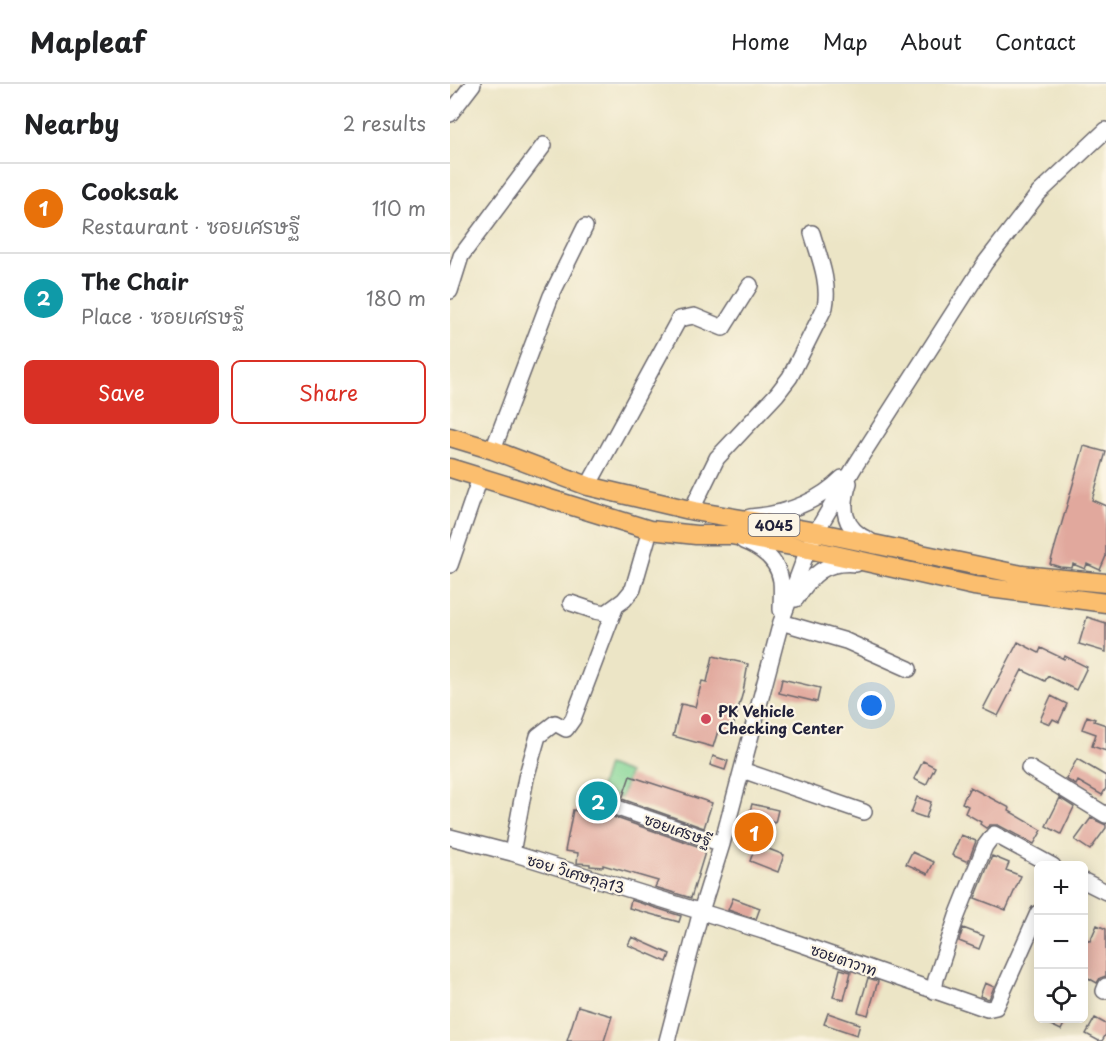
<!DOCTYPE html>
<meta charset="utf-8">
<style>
:root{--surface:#fff;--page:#f2f2f2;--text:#202124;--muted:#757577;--line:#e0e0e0;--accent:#d93025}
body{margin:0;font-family:"Playpen Sans","Playpen Sans Thai",sans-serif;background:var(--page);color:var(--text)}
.controls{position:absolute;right:18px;bottom:18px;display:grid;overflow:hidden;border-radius:9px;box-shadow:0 3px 15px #0003}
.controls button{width:54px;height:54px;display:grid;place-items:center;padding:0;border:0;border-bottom:2px solid var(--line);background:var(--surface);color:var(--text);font:30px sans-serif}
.you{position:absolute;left:422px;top:622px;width:21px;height:21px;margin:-15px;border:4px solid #fff;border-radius:50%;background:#1a73e8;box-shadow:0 0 0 9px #1a73e833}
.badge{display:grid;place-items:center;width:39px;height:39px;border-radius:50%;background:var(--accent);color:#fff;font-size:20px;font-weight:700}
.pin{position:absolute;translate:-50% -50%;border:3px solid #fff;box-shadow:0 2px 6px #0006}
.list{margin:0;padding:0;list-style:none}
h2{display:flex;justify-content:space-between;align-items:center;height:78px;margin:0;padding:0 24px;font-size:26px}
h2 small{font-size:20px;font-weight:400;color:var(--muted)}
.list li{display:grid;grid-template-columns:39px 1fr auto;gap:18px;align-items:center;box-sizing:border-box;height:90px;padding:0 24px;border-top:2px solid var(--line)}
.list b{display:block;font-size:22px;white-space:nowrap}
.list p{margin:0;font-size:20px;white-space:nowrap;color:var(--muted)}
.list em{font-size:20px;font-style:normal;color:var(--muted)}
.actions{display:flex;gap:12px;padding:18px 24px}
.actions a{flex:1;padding:14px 0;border:2px solid var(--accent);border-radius:9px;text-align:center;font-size:21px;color:var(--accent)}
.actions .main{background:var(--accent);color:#fff}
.icon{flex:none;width:33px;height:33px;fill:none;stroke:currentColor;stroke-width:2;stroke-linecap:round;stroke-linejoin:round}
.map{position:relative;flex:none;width:656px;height:957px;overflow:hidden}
header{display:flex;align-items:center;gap:36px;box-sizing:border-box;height:84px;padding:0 30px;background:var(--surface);border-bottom:2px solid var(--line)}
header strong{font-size:28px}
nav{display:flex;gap:33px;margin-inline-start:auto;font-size:21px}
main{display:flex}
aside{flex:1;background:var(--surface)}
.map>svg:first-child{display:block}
.green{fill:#85d697;stroke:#547c69;stroke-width:1.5}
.building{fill:#e1a89d}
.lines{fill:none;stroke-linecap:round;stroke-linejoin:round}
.minor-casing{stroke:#69666c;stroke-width:18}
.major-casing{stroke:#69666c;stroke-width:21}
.minor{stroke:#fff;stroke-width:15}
.major{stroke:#fbbe6e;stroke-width:18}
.poi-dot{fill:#d1495b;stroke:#fcf5e5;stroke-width:2}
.labels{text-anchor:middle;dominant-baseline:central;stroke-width:4.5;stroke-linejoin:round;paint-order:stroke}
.shield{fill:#fcf5e5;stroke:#63616e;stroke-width:1.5}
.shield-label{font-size:14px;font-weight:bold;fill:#22223b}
.poi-label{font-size:15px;font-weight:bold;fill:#22223b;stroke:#fcf5e5;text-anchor:start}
.street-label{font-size:15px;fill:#22223b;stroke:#fcf5e5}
</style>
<header>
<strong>Mapleaf</strong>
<nav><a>Home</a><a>Map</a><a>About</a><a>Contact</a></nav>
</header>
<main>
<aside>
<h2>Nearby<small>2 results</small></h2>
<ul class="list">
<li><span class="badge" style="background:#e8710a">1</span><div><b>Cooksak</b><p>Restaurant · ซอยเศรษฐี</p></div><em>110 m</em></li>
<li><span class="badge" style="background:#0f9aa8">2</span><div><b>The Chair</b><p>Place · ซอยเศรษฐี</p></div><em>180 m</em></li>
</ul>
<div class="actions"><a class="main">Save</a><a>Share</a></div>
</aside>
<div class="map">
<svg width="656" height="957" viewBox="0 0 656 957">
<rect width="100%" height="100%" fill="#fcf5e5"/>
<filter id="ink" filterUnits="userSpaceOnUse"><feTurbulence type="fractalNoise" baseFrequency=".0167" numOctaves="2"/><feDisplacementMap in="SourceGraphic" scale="12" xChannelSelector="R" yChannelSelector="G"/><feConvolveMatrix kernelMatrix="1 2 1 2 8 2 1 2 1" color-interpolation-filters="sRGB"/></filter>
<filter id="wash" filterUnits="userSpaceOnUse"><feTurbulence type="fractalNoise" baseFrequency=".008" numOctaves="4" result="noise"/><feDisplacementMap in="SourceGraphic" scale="24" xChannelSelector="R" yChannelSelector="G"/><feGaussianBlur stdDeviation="1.35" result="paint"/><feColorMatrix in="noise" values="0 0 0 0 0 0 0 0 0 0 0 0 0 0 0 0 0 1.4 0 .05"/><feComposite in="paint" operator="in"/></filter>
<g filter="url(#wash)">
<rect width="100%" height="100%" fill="#ece5c6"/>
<path class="green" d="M157,681L179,689L171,714L149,707Z"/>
<g id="blocks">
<path class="building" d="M634,362L656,368L642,416L656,422V472L650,486L637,480L635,485L623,480L622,484L610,483L600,480Z
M637,533L656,539V568L629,560Z
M568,558L589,569L591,564L614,575L615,572L637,583L626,606L598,592L595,597L572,586L548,632L533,625Z
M263,572L298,580L293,608L281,650L268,647L263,663L223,652L231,620L245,623L252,597L257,598Z
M332,595L370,604L367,618L329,609Z
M601,612L617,620L609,638L603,635L600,640L590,636Z
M637,632L645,635L644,637L656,641V667L642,662L646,650L632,645Z
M263,672L278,677L275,686L260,681Z
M627,675L656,692V704L652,711L628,697L626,701L616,695Z
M473,677L485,683L476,701L464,695Z
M180,692L262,719L254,744L172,715Z
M520,703L560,724L559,727L592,746L584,760L548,741H540L536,744L530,740L531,738L515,729L518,722L512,719Z
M138,704L149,707L143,711L141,715V720L146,727L256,765L241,814L205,803L208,797L153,781V783L140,782V780L127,779L128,769L115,767L123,726L132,728Z
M467,713L481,718L476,734L461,729Z
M610,714L624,723L611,750L596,742Z
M302,720L328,726L325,739L318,737L311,759L292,754Z
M641,734L656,741V744L640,766L625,756Z
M511,751L526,757L518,778L502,771Z
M306,760L334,771L328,788L300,777Z
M462,768L484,778L478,790L456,780Z
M542,772L559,779L556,786L571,792L556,826L525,814Z
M283,814L310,824L306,835L278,826Z
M181,816L231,832L229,838L179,824Z
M647,841L656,845V892L650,894L647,899L633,891V853L640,857Z
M513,844L534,852L529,865L509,857Z
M182,853L220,870L217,878L178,861Z
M390,885L401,888L394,916L383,913Z
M418,894L428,897L418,931L408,928Z
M535,899L544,903L539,915L530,912Z
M128,922L162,932L154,957H117Z
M378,929L410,940L407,951L374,940Z
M586,934H617L611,946Z
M645,934L656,940V950L652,957H649L636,950Z"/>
</g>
</g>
<g filter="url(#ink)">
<use href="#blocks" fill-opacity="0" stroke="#69666c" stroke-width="1.5"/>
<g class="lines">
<g class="minor-casing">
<path id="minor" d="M0,30L23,0
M0,207L11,172L94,61
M43,366L101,212L135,143
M399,399C391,424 393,445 419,456
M138,402L229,235L244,232L273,244L300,201
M244,427L246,417L267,374L327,310L340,293L375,223C380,198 369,173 362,149
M300,433C335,430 367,419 392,394
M293,457C311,464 328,476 331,497C332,506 331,516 331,526
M0,481L30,394
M346,515C362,490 375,477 406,480
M121,519L145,527L156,529L174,516L183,505L200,446
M331,538L396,557L459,585
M579,684L656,731
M292,686L414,728
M150,718L272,760
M0,753L62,769L313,847L537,925L546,923L588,829
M62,769L76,694L88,652L105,639L116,645L123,635L165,524
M634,797L656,808
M484,907L486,895L507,832L535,762L544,750L603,782
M654,907L656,902
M217,957L251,827L272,760L331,538L358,465L366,448L405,382L535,179L589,109L656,46"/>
</g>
<g class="major-casing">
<path id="major" d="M0,353L43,366L138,402L244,427L366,448L572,491L656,499
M0,384L200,446L246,451H281L358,465L524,502L656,519"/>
</g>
<use href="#minor" class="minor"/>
<use href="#major" class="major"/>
</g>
</g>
<circle class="poi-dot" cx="256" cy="635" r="6"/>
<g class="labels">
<rect class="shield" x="298.5" y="430" width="51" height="22" rx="4.5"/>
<g class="shield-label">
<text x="324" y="441">4045</text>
</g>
<g class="poi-label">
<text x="268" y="626">PK Vehicle<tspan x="268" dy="17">Checking Center</tspan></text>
</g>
<g class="street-label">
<text transform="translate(228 745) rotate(19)">ซอยเศรษฐี</text>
<text transform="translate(126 789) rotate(17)">ซอย วิเศษกุล13</text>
<text transform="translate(394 875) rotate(19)">ซอยตาวาท</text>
</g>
</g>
</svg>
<div class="controls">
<button>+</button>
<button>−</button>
<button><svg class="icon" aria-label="locate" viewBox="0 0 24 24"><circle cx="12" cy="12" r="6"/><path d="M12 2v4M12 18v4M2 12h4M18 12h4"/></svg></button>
</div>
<div class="you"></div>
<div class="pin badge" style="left:304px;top:748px;background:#e8710a">1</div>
<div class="pin badge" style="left:148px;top:717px;background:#0f9aa8">2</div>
</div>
</main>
